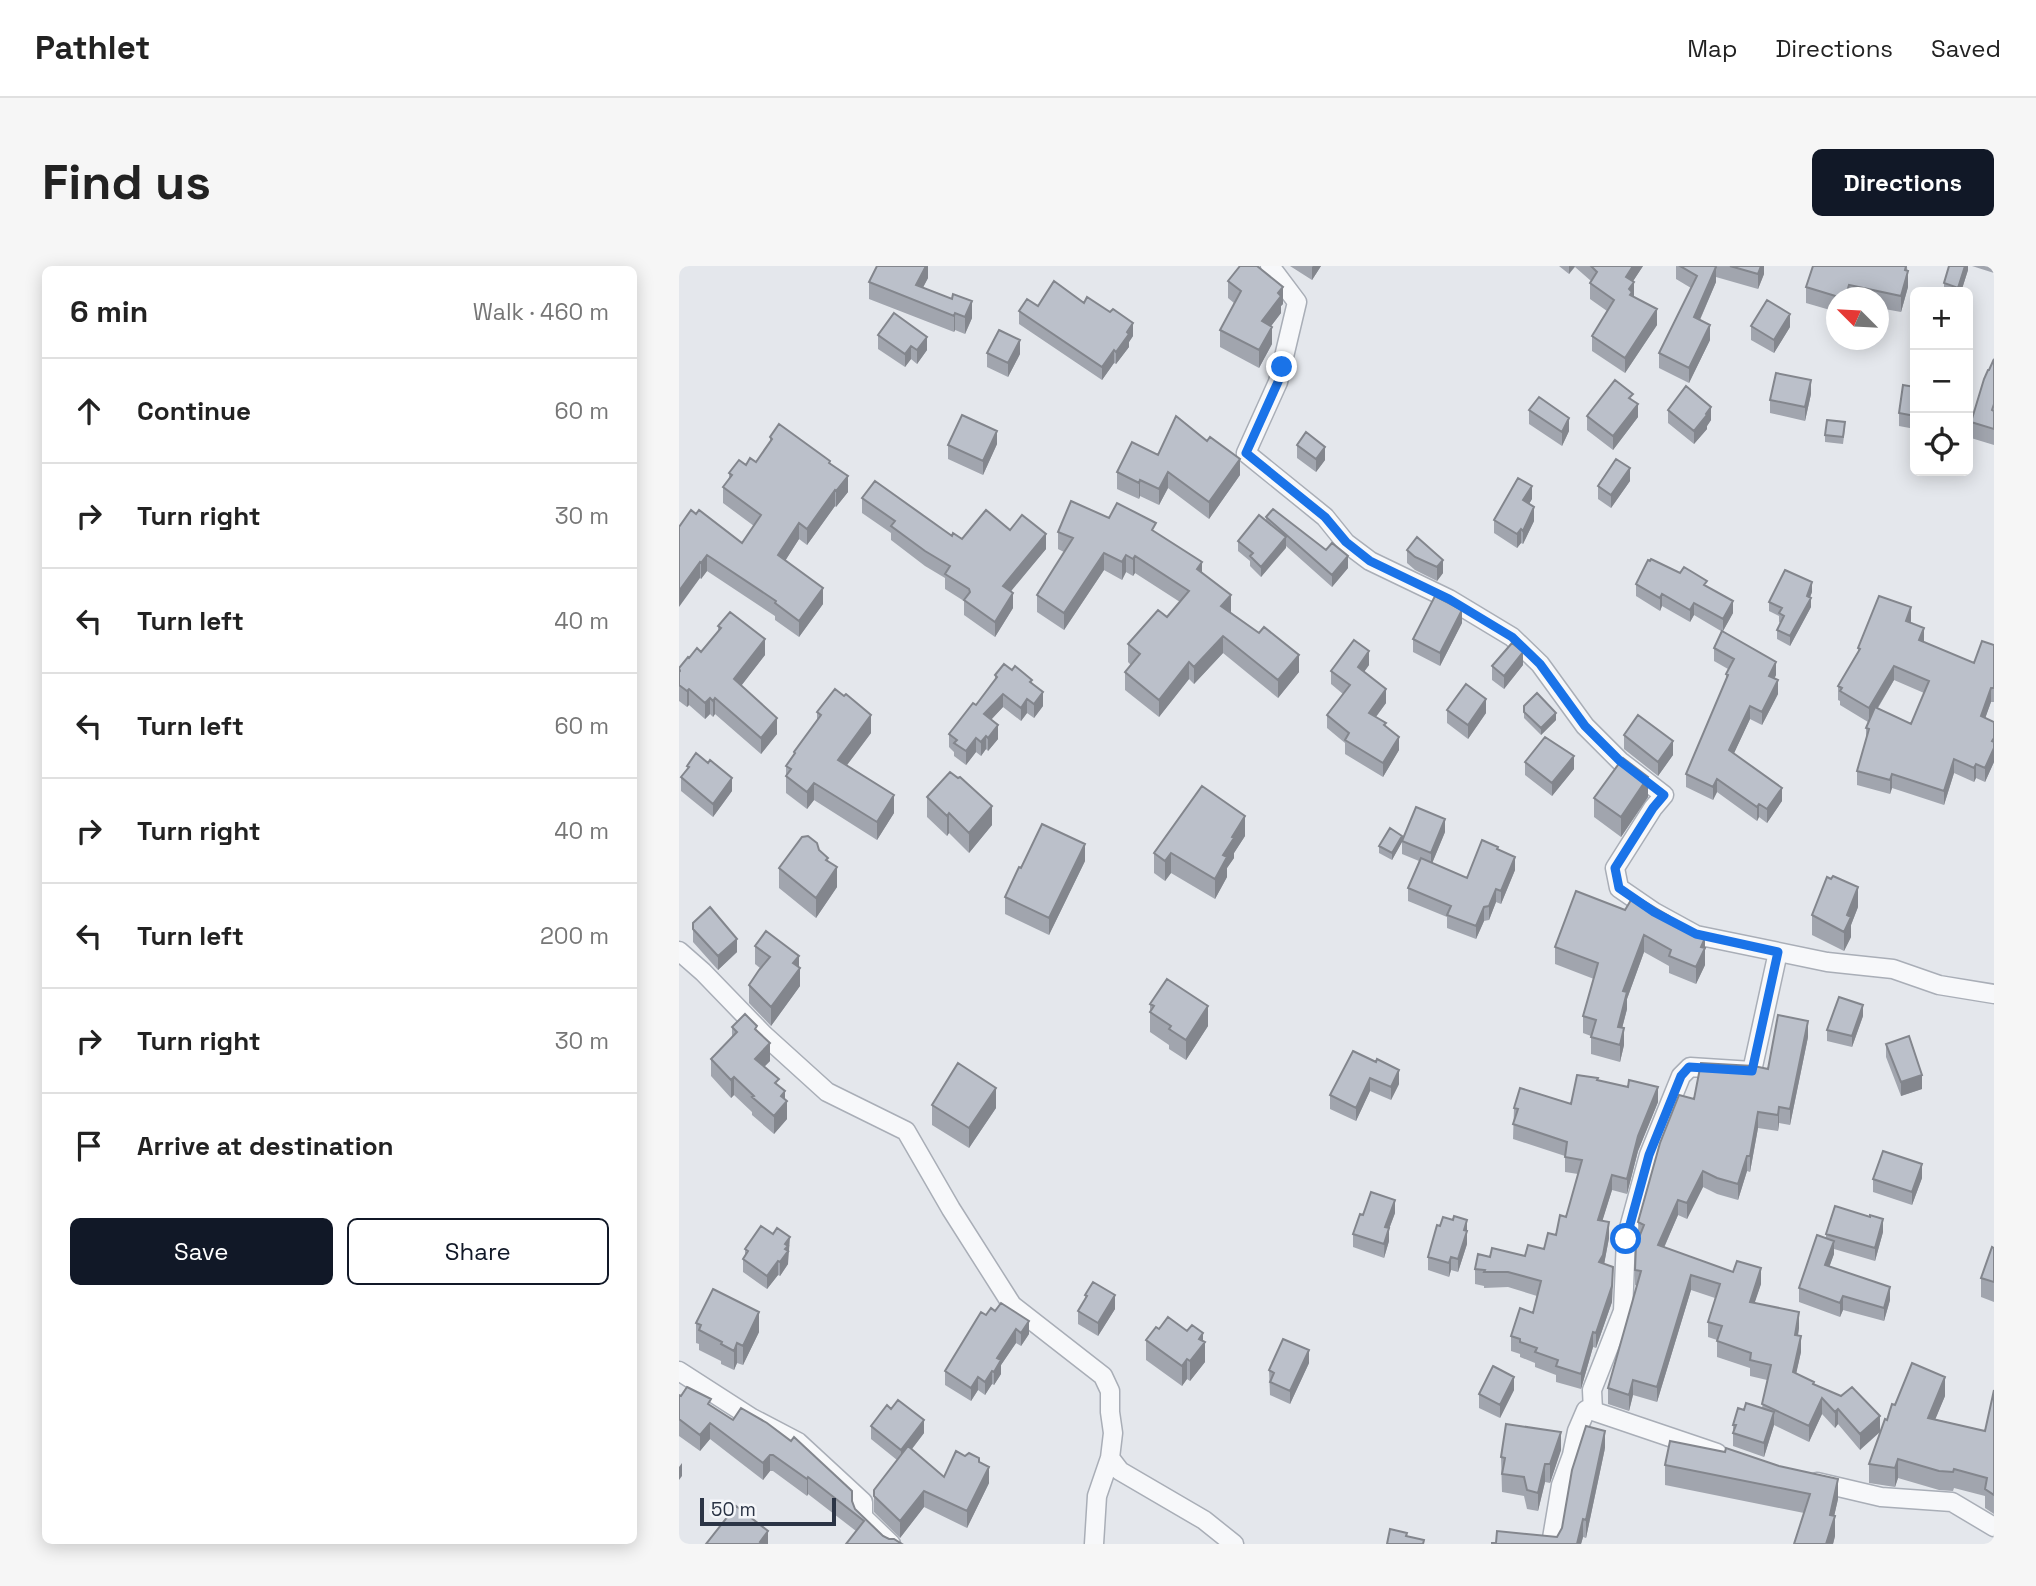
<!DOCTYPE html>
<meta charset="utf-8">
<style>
:root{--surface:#fff;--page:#f6f6f6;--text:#222;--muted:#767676;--line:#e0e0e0;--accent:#111827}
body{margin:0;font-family:"Space Grotesk",sans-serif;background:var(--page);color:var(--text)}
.controls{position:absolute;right:21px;top:21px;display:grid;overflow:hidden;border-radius:10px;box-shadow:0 4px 18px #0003}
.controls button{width:63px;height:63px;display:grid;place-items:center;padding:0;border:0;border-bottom:2px solid var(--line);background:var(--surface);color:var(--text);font:35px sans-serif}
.compass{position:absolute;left:1147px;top:21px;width:63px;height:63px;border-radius:50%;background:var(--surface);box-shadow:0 4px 18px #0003;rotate:294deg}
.scale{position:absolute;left:21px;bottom:18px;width:136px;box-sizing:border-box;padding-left:7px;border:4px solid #2b3445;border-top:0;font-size:19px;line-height:24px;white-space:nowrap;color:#2b3445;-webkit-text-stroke:5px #f4f6f9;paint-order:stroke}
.stop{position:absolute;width:21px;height:21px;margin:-16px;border:5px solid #1a73e8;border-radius:50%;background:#fff}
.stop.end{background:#1a73e8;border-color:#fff;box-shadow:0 2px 7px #0008}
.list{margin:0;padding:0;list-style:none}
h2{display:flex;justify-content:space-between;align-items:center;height:91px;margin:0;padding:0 28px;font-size:30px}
h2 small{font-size:23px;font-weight:400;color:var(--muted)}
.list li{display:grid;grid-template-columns:46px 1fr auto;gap:21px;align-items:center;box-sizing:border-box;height:105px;padding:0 28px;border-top:2px solid var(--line)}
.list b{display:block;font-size:26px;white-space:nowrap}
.list em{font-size:23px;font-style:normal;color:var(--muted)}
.actions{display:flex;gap:14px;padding:21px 28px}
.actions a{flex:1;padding:16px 0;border:2px solid var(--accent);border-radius:10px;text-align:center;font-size:24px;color:var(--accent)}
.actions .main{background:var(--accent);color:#fff}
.icon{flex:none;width:38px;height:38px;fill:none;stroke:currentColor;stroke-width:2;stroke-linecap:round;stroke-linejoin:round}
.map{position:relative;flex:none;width:1315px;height:1278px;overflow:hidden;border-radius:10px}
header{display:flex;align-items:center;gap:42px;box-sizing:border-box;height:98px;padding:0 35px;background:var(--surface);border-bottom:2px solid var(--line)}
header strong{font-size:33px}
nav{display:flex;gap:38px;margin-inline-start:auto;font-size:24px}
.intro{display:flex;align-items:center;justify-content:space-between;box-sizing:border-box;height:168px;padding:0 42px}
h1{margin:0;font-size:49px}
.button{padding:18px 32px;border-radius:10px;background:var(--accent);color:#fff;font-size:24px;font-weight:700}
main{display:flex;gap:42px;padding:0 42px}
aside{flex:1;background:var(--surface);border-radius:10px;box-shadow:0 4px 18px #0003}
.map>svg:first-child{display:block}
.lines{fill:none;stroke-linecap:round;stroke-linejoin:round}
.minor-casing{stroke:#a9aeb7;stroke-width:21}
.minor{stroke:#f7f8fa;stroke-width:18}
.wall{fill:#a1a5ae;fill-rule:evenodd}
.shaded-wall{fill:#83868d}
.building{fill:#bbc0ca;stroke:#83868d;stroke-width:2}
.route{stroke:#1a73e8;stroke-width:9}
</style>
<header>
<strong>Pathlet</strong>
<nav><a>Map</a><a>Directions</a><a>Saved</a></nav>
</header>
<div class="intro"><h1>Find us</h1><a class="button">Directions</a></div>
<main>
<aside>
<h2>6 min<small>Walk · 460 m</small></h2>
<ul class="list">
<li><svg class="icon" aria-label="ahead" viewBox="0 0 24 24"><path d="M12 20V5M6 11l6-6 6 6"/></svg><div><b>Continue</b></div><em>60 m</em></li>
<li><svg class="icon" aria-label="right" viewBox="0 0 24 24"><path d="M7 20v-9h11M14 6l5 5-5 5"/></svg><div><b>Turn right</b></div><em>30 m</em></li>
<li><svg class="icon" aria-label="left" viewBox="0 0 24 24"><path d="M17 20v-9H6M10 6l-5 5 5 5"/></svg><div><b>Turn left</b></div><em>40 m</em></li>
<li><svg class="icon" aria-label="left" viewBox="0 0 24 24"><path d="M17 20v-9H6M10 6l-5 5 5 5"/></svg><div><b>Turn left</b></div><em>60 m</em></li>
<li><svg class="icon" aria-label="right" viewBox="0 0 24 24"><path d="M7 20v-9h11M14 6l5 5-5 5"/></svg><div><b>Turn right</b></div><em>40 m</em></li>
<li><svg class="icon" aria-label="left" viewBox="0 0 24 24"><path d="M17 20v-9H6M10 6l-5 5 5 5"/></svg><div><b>Turn left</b></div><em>200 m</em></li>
<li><svg class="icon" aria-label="right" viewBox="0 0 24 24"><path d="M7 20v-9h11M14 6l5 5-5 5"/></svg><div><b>Turn right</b></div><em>30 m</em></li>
<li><svg class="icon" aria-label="arrive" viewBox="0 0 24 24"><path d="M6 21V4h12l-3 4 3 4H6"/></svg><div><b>Arrive at destination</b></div></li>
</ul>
<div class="actions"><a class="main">Save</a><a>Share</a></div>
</aside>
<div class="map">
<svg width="1315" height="1278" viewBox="0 0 1315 1278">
<rect width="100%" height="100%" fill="#e4e7ec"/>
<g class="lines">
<g class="minor-casing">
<path id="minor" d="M591,0L618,36L599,116L567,187L646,251L667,277L691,295L770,333L833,371L861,398L906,460L941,495L985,529L974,542L936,602L940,622L975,646L1017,669L1148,696L1214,703L1260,719L1315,728
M0,685L24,706L85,769L148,826L227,865L272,943L333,1039L424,1110L431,1125V1146L434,1167L431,1192L418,1230L415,1278
M0,1105L73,1152L119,1176L184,1236V1251L212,1278
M1038,1187L914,1145L913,1124L944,1045L947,973L970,889L1002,810L1011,801L1073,805L1099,686
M431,1192L441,1205L525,1254L555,1278
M1138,1216L1202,1231L1273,1236L1315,1261
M872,1278L882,1219L893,1189L898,1165L907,1144L914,1140"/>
</g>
<use href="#minor" class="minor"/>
</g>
<path class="wall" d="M249,0V12L244,21L293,52L286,68L276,64L275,66L190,33V16Z
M611,0H642L633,14Z
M880,0H964L954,15L955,31L978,59L946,107L913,85V70L928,45L911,33V17L912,15L896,1L890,8Z
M997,0H1085V8L1079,23L1037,11V16L1021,54L1031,74L1010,117L980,102V87L1012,22L997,13Z
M1228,0L1229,21L1222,46L1200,42V32H1158V46L1127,37V21Z
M1289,0V4L1282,26H1265V17Z
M1293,0H1315V7Z
M549,15L604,38L602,40V47L592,60L593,78L580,102L541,81V64L555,37L549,32Z
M405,37L454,70L450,76V81L437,98L435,97L423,114L340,58V45L359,40Z
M1072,60L1111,61L1095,87L1072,74Z
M199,69L248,84L238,98L232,93L226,101L199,83Z
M308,87L341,88L329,111L308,101Z
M1315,93V179L1292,172V156Z
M1236,121V163L1220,160V147Z
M1132,128L1126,155L1091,147V134Z
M954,134L959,151L934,184L908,164V150Z
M850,144L890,165L883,180L850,158Z
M989,144L1032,154L1028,160V163L1015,178L989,157Z
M1166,162L1164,178L1146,176V169Z
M91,171L151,198L169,226L157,241L156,240L128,279L120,273L106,295L144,338L120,371L96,354V350L28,305L22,313L21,312L0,261L63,277L75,260L44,237V221L50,213V207L67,199L77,196L91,176Z
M318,178L304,209L269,193V179Z
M618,179L646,194L637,206L618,192Z
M479,189L561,209L530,253L489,222L480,239L461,230L460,233L438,223V206Z
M951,215L932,242L919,233V220Z
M183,232L283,273L331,264L367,283L331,325L334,342L316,371L285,349V335L266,323V312L246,300L212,274V267L183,247Z
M853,233L850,238L855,255L844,278L842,277L838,282L815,267V254Z
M587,251L669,302L653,321L607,280L582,311L571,300V295L559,285V275L587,255Z
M430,252L477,266L523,306L552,347L620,406L599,432L544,387L515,418L510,413L480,451L446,424V406L452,399L449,396V378L488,351L501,336L456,307L454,310L447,306L443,314L425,304L385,364L358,346V329L385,286L379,283V266Z
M738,271L764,307L758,315L736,304L728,297V284Z
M957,318L1028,320L1054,347L1044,365L1097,409L1095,413L1099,428L1083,459L1071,453L1055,487L1103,535L1088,557L1080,551L1078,555L1038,526L1034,534L1007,521V508L1047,415V408L1049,403L1035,395V382L1042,365L1015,349L1011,356L983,340L981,345L957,330Z
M1133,326L1131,331L1132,341L1111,380L1098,373V364L1101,357L1100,356V350L1090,345V336Z
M1232,355V357L1245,376L1295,397L1315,379V436H1312L1306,452L1315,456V496L1306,516L1297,512L1295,516L1275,507L1265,539L1213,522L1211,528L1178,519V505L1187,474V462L1189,456L1161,439V435L1159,434V420L1179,386V382ZM1215,414L1245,427L1232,458L1199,442Z
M783,357L761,400L734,386V373Z
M39,360L86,389L62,420L98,468L82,488L36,448L34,451L31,448L26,453L10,439L8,441L0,435V402L10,392L22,386L39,365Z
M690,399L685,406L707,437L697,451L707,461L720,484L704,511L666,488V477L648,462V449L664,428L652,418V405Z
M844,399L825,423L813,414V400Z
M316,409L353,418L364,440L355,452L348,447L342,455L324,441L312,454L319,473L309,485L307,483L302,490L297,486L287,499L275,490V486L270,481V468L297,439L316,414Z
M845,440L877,454L862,469L845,452Z
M768,444L807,447L789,473L768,457Z
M138,446L192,467L168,499L215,547L198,574L135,534L128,543L107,527V500L115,489V486L138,455Z
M945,469L994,489L979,510L945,483Z
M846,496L895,503L873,530L846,509Z
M29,497L53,525L34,551L2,525V511L8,504V500Z
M248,531L313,559L290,587L270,567L268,570L248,551Z
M969,531L942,571L915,551V532Z
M766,566L753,597L788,612L819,584L836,604L822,638L817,636L810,654L805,655L797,673L768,662V651L729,635V622L740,595L723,588V576L713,594L700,587V580Z
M566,570L555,587V592L548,602V611L536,633L492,607L486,615L475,607V587Z
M140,584L158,621L137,652L100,622V602Z
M406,595L370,669L326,648V631L342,602Z
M1179,641L1172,659V671L1165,685L1133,669V649Z
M946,644L990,654L1026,672V699L1017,718L990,707V700L965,686L948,733V743L943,762L945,779L941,796L912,788V770L904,767V750L915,713L876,698V681Z
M14,657L58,686L39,704L14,676Z
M76,680L120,701L121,720L92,760L70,737V719L81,702L76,698Z
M471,738L529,760L507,794L490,783V779L471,766Z
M1184,750L1173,781L1148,775V764Z
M53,761L78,764L91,795L85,801L100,820L106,833L108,853L95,868L73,849V846L55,829L52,832L32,810V793L53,771Z
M1129,771L1111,859L1100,857L1099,865L1079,862L1071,906L1068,905L1059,934L1038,928L1024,921L1008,953L999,949L985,982L1082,1018L1075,1037L1120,1062L1119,1070L1122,1086L1117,1107L1135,1118L1201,1150L1181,1184L1159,1158L1156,1162L1143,1148L1130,1176L1095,1159L1085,1191L1054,1180V1159L1065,1144L1083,1142L1088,1114L1071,1110V1102L1038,1091V1074L1029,1071V1056L1036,1032L1012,1024L978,1136L954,1129L950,1145L929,1138V1122L958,1020L956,1019V1004L960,972L959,956L1015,833L1089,803Z
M1207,778L1243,823L1222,830L1207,791Z
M697,796L720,818L712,834L691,825L677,855L651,843V829Z
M919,814L979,836L959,885L948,928L933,924L923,955L930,972L925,998L934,1016L933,1036L917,1082L914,1081L902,1123L877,1116V1109L856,1101V1097L841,1091V1088L832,1085V1070L854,1047L858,1030L829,1021L805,1022V1020L796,1018V1003L811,991L846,990L865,983L877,969L887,951L899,908L886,906V890L834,873L835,842L892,838Z
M253,839L317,842L290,882L253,859Z
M1243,912L1233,939L1194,926V913Z
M716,947L710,963V975L705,992L674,981V968L684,949Z
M774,954H788V978L779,1006L772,1004L770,1011L749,1004V991L761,960Z
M1204,966L1196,995L1155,983V988L1150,1001L1211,1034L1205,1055L1164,1044L1161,1051L1120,1036V1022L1147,972V968Z
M1315,982V1036L1302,1031V1012Z
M66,983L111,985L109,987V998L101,1010L99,1009L88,1023L64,1006V993L66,989Z
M406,1029L436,1043L419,1070L399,1058V1045L406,1033Z
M307,1049L350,1068L342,1080L337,1077L322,1099V1108L315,1119L313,1118L306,1129L299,1124L292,1135L266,1119V1105Z
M17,1057L80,1066L64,1099L58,1097L55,1104L42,1098V1095L20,1084V1078L17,1077Z
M480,1063L508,1065L524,1075L526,1096L511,1115L508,1113L503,1120L467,1094V1074Z
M630,1097L611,1138L591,1129L590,1104Z
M835,1124L821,1152L800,1142V1128Z
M1315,1124V1248L1306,1242V1230L1275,1222L1274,1225L1260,1224L1219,1212L1216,1221L1190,1217V1198L1208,1154L1216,1139L1266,1130L1256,1153L1306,1165Z
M0,1129L32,1140L173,1235L176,1243L204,1270L223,1278L177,1265L129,1228L128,1230L94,1205H91L84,1214L31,1173L21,1185L0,1170Z
M192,1160L245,1167L233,1183L265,1211L300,1196L310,1217L288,1262L245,1241L221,1272L195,1246V1224L218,1194L192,1173Z
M926,1182L907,1272L904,1271L902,1278H813L878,1271Z
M882,1184L871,1217L866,1216L859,1245L848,1243L845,1230L823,1226L822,1191Z
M986,1199L1159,1233L1155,1250L1156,1270L1154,1278H1115L1125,1247L986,1219Z"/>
<path class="shaded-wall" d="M247,0H249V12L237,35V19Z
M634,0H642L633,14V1Z
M890,0H896L890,8Z
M954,0H964L947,26V11Z
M1082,0H1085V8L1079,23V8Z
M1227,0L1228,10L1229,5V21L1222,46V30Z
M1286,0H1289V4L1282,26H1279V22Z
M1037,1V16L1015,67V51Z
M955,16V31L953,33L950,23Z
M1170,19V32H1166Z
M604,21V38L602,40V47L583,72V55L599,27Z
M293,35V52L286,68V51Z
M978,43V59L946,107V92Z
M276,47V64L275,66V50Z
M1111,48V61L1095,87V74Z
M454,57V70L450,76V81L437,98V86Z
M1031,59V74L1010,117V102Z
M593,61V78L580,102V84Z
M248,71V84L238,98V84Z
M341,74V88L329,111V97Z
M232,80V93L226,101V88Z
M435,84V97L423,114V101Z
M1132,114V128L1126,155V141Z
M959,138V151L934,184V170Z
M1032,141V154L1028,160V163L1015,178V165Z
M890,152V165L883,180V166Z
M318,165V178L304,209V195Z
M646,181V194L637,206V193Z
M561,193V209L530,253V236Z
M951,202V215L932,242V229Z
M489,206V222L480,239V223Z
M169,210V226L157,241V225Z
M461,214V230L460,233V217Z
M853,220V233L844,248V234Z
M156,224V240L128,279V263Z
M855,241V255L844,278V265Z
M120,257V273L99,306V289Z
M842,263V277L838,282V268Z
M367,268V283L324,335V320Z
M607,271V282L582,311V301Z
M425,287V304L385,364V347Z
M28,289V305L22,313V297Z
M447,289V306L443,314V296Z
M456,290V307L454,310V293Z
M669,290V302L653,321V309Z
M764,294V307L758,315V301Z
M21,296V312L0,341V325Z
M523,296V313L518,303Z
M1133,316V326L1128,339V330Z
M144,322V338L120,371V355Z
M334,327V342L316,371V356Z
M983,328V340L981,345V332Z
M552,329V347L542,340Z
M1132,332V341L1111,380V370Z
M1054,335V347L1044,365V353Z
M1015,337V349L1011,356V344Z
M1232,341V355L1227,369V355Z
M783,344V357L761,400V387Z
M1245,362V376L1240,374Z
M544,370V387L515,418V401Z
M86,373V389L55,429V413Z
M690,385V399L679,414V401Z
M844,386V399L825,423V410Z
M620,389V406L599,432V414Z
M510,396V413L480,451V434Z
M1097,396V409L1090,423V410Z
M1215,400V414L1190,456V442Z
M1099,414V428L1083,459V446Z
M1312,422V436L1302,464V450Z
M10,423V439L8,441V425Z
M707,423V437L690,460V447Z
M364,426V440L355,452V438Z
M324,428V441L305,461V448Z
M31,432V448L26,453V437Z
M36,432V448L34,451V435Z
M348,433V447L342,455V442Z
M807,433V447L789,473V459Z
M1071,440V453L1050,498V484Z
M877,447V454L862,469V462Z
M192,449V467L159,511V494Z
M98,452V468L82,488V472Z
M319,459V473L309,485V472Z
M307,470V483L302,490V476Z
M720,471V484L704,511V497Z
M297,472V486L287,499V485Z
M1315,472V496L1306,516V502Z
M994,475V489L979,510V496Z
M895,490V503L873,530V517Z
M1275,493V507L1265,539V525Z
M1297,498V512L1295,516V502Z
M1213,508V522L1211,528V514Z
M969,511V531L942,571V551Z
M53,512V525L34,551V538Z
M1038,513V526L1034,534V521Z
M135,517V534L128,543V526Z
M1103,522V535L1088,557V543Z
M215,529V547L198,574V556Z
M1080,538V551L1078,555V541Z
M313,540V559L290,587V567Z
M270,547V567L268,570V550Z
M566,550V570L555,587V592L548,602V611L536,633V613L544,589L553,571Z
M766,553V566L752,600V587Z
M723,570V576L713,594V587Z
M406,578V595L370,669V652Z
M492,587V607L486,615V595Z
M836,591V604L822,638V625Z
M158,601V621L137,652V632Z
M1179,621V641L1172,659V671L1165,685V666L1168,649Z
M817,623V636L810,654V640Z
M805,641V655L797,673V660Z
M965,669V686L948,733V743L939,778V761L944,725Z
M1026,672V699L1017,718V701L1022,681Z
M58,673V686L39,704V690Z
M120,690V704L121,702V720L92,760V741L114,697Z
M1184,739V750L1173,781V770Z
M529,740V760L507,794V774Z
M1129,755V771L1111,859V843Z
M945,762V779L941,796V779Z
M91,777V795L76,810V793Z
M720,804V818L712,834V821Z
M1243,809V823L1222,830V816Z
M55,811V829L52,832V814Z
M691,812V825L677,855V842Z
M979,821V836L959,885L948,928V913L959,870Z
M317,822V842L290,882V862Z
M106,825V838L108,835V853L95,868V850L102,830Z
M1100,841V857L1099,865V849Z
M1079,846V862L1071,906V890Z
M1068,890V905L1059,934V918Z
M1243,898V912L1233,939V926Z
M1024,905V921L1008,953V937Z
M933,909V924L919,969V954Z
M716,934V947L710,963V975L705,992L706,961Z
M999,934V949L979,995V979Z
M1204,953V966L1196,995V982Z
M788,954V978L779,1006V993L785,964Z
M930,956V972L924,1004L920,996Z
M111,971L109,998L101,1010V996L106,978Z
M1155,975V988L1146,1013V999Z
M772,991V1004L770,1011V997Z
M99,995V1009L88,1023V1010Z
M934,1001L933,1036L917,1082V1067Z
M1082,1002V1018L1071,1051V1036Z
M1012,1009V1024L978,1136V1121Z
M1211,1021V1034L1205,1055V1042Z
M436,1029V1043L419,1070V1057Z
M1164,1030V1044L1161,1051V1037Z
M80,1046V1066L64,1099V1080Z
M1120,1046V1062L1116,1085V1069Z
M350,1055V1068L342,1080V1067Z
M337,1063V1077L322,1099V1108L315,1119V1106L318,1092Z
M914,1066V1081L902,1123V1108Z
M524,1067V1078L526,1076V1096L511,1115V1095L520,1073Z
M1122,1070V1086L1114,1122V1106Z
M58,1077V1097L55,1104V1085Z
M630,1084V1097L611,1138V1125Z
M508,1093V1113L503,1120V1100Z
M313,1105V1118L306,1129V1116Z
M299,1111V1124L292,1135V1122Z
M835,1111V1124L821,1152V1139Z
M1266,1111V1130L1249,1171V1152Z
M954,1114V1129L950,1145V1129Z
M1143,1132V1148L1130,1176V1160Z
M1159,1143V1158L1156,1162V1146Z
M1095,1146V1159L1085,1191V1177Z
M1201,1150V1166L1181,1184V1168Z
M245,1154V1167L222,1197V1184Z
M31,1157V1173L21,1185V1169Z
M926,1165V1182L907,1272V1254Z
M882,1166V1184L871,1217V1198Z
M91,1189V1205L84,1214V1197Z
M1219,1193V1212L1216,1221V1202Z
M3,1197V1210L0,1214V1201Z
M866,1198V1216L859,1245V1227Z
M310,1201V1217L288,1262V1245Z
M129,1211V1228L128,1230V1213Z
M1159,1213V1233L1152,1264L1156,1250V1270L1154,1278H1147L1151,1249Z
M245,1225V1241L221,1272V1255Z
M904,1253V1271L902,1278H898Z
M89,1265V1278H81V1276Z"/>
<path class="building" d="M198,0H247L237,19L273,33L274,28L293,35L286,51L276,47L275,50L190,16Z
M561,0H578L604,21L599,27L602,30L583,55L593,61L580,84L541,64L562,25L549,15Z
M912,0H954L947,11L955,16L950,23L953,26L951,29L978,43L946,92L913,70L935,34L911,17L918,6Z
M1001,0H1035L1037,1L1015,51L1031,59L1010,102L980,87L1018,10Z
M1051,0H1082L1079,8Z
M1134,0H1227L1226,4L1229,5L1222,30L1170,19L1166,32H1163L1127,21Z
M1270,0H1286L1279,22L1265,17Z
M375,15L405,37L408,31L431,46L434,43L454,57L448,66L450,68L437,86L435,84L423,101L340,45L348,33L359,40Z
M1088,34L1111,48L1095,74L1072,60Z
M215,47L248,71L238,84L232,80L226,88L199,69Z
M320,64L341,74L329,97L308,87Z
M1315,93V138L1313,144L1315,145V163L1292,156L1305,113L1309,104H1310Z
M1097,107L1132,114L1126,141L1091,134Z
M936,114L954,128L950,132L959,138L934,170L908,150Z
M1224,119L1236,121V150L1220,147Z
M1007,120L1032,141L1027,148L1028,149L1015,165L989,144Z
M860,131L890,152L883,166L850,144Z
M283,149L318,165L304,195L269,179Z
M497,150L528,175L531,171L561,193L530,236L489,206L480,223L461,214L460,217L438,206L453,176L479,189Z
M1148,154L1166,156L1164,171L1146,169Z
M100,158L151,195L150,197L169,210L157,225L156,224L128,263L120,257L99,289L144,322L120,355L96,337L97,335L28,289L22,297L21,296L0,325V261L12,244L17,248L20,244L63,277L82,249L44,221L53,209L50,207L60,194L67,199L71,192L77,196L93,173L91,171Z
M627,166L646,181L637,193L618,179Z
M937,193L951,202L932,229L919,220Z
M839,212L853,220L844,234L855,241L844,265L842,263L838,268L815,254Z
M196,215L273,270L274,267L283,273L307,244L331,264L343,249L367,268L324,320L334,327L316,356L285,334L291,326L290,323L266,308L271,300L246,285L212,260L216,255L183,232Z
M392,235L430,252L438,237L477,257L473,264L523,296L518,303L552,329L542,340L580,367L585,361L620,389L599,414L544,370L515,401L510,396L480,434L446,406L461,388L449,378L479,344L488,351L510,325L456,290L454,293L447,289L443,296L425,287L385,347L358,329L394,272L379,266Z
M594,243L647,284L653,277L669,290L653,309L587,251Z
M580,249L607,271L582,301L571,290L574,287L559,275Z
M738,271L764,294L758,301L736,291L728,284Z
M972,293L1001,307L1005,301L1028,315L1025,319L1054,335L1044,353L1015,337L1011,344L983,328L981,332L957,318L969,294L971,295Z
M1106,304L1133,316L1128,330L1132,332L1111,370L1098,364L1105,350L1100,347L1103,342L1090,336Z
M756,330L783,344L761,387L734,373Z
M1200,330L1232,341L1227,355L1245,362L1240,374L1295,397L1303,375L1315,379V422H1312L1302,450L1315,456V472L1313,475L1315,476V482L1306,502L1297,498L1295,502L1275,493L1265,525L1213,508L1211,514L1178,505L1190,463L1187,462L1196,441L1232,458L1250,415L1215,400L1190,442L1161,425L1163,422L1159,420L1181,383L1179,382Z
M51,346L86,373L55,413L98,452L82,472L36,432L34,435L31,432L26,437L10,423L8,425L0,419V406L1,405L0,402L9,391L10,392L18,382L22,386L42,362L39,360Z
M1043,365L1097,396L1090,410L1099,414L1083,446L1071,440L1050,484L1103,522L1088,543L1080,538L1078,541L1038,513L1034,521L1007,508L1049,409L1047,408L1055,393L1035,382Z
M675,374L690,385L679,401L707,423L690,447L707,457L705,459L720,471L704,497L666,474L670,467L648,449L671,419L652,405Z
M833,377L844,386L825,410L813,400Z
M325,398L333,404L336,400L353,414L351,416L364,426L355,438L348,433L342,442L324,428L305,448L319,459L309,472L307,470L302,476L297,472L287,485L275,477L278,474L270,468L294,437L297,439L318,411L316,409Z
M787,418L807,433L789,459L768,444Z
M156,423L165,430L167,428L192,449L159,494L215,529L198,556L135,517L128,526L107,510L112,503L107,500L116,487L115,486L142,449L138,446Z
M858,427L877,447L862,462L845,446V440Z
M959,449L994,475L979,496L945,469Z
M866,471L895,490L873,517L846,496Z
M17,487L29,497L31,494L53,512L34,538L2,511L10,501L8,500Z
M944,492L969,511L942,551L915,532Z
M271,506L279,512L281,511L313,540L290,567L270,547L268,550L248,531Z
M523,520L566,550L553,571L555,572L544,589L548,591L536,613L492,587L486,595L475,587Z
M737,541L766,553L752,587L723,575Z
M363,558L406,578L370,652L326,631L340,601L342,602Z
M711,562L723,570L713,587L700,580Z
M129,570L138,577L140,584L149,592L147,594L158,601L137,632L100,602L123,571Z
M803,574L819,581L818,583L836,591L822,625L817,623L810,640L805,641L797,660L768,649L772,640L729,622L742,592L788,612Z
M1154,610L1179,621L1168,649L1172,651L1165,666L1133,649L1148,611L1152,613Z
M897,625L946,644L955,629L990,650L988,653L1026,672L1022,681L1026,682L1017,701L990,690L992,684L965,669L944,725L948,726L939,761L945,762L941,779L912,771L917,754L904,750L919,697L876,681Z
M31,641L58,673L39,690L14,663V657Z
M87,665L120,690L114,697L121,702L92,741L70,719L80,704L91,691L76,680Z
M488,713L529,740L507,774L490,763L492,760L471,746L475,740L471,738Z
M1160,731L1184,739L1173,770L1148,764Z
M66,748L78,760L76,763L91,777L76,793L100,813L96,817L106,825L102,830L108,835L95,850L73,831L75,830L55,811L52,814L32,793L58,766L53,761Z
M1099,749L1129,755L1111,843L1100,841L1099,849L1079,846L1071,890H1068L1059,918L1038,912L1024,905L1008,937L999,934L979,979L1054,1006L1058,995L1082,1002L1071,1036L1120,1046L1116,1069L1122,1070L1114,1106L1135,1116L1134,1118L1162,1130L1173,1121L1201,1150L1181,1168L1159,1143L1156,1146L1143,1132L1130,1160L1083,1138L1092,1099L1071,1094L1072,1087L1038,1075L1043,1060L1029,1056L1041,1018L1012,1009L978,1121L954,1114L950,1129L929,1122L962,1005L956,1004L957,979L965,959L959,956L981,877L1000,829L1015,833L1022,797L1075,800L1089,803Z
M1230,770L1243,809L1222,816L1207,778Z
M674,785L697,796L698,793L720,804L712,821L691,812L677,842L651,829Z
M279,797L317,822L290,862L253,839Z
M898,809L919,812L918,814L949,821L950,814L979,821L959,870L948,913L933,909L919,954L930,956L924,989L920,996L934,1001L933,1020L917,1067L914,1066L902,1108L877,1100L879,1094L856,1086L858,1082L841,1076V1073L832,1070L841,1042L854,1047L862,1015L829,1006H805L806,1004L796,1003L799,988L811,991L813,982L846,990L849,979L865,983L869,967L877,969L881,949L887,951L903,894L886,891L888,876L834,858L839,843L835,842L841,822L892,838Z
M1204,885L1243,898L1233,926L1194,913Z
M692,926L716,934L706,961L710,962L705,978L674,968L681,948L684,949Z
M1156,940L1191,951V949L1204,953L1196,982L1147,968Z
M775,950L788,954L785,964L788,965L779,993L772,991L770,997L749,991L758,959L761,960L764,951L774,954Z
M82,960L94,968L98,962L111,971L106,978L109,980L106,983L109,985L101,996L99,995L88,1010L64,993L69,985L66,983Z
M1138,969L1155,975L1146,999L1211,1021L1205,1042L1164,1030L1161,1037L1120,1022Z
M1313,981L1315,982V1016L1302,1012Z
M414,1016L436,1029L419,1057L399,1045L408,1030L406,1029Z
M34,1023L80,1046L64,1080L58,1077L55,1085L42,1078L43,1076L20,1064L22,1059L17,1057Z
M322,1037L350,1055L342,1067L337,1063L318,1092L322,1094L315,1106L313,1105L306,1116L299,1111L292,1122L266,1105L302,1046L307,1049L312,1042L316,1045Z
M489,1051L508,1065L513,1059L524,1067L520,1073L526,1076L511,1095L508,1093L503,1100L467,1074L477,1061L480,1063Z
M604,1073L630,1084L611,1125L591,1116L595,1107L590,1104Z
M1233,1097L1266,1111L1249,1152L1306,1165L1315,1124V1229L1306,1223L1308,1212L1275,1203L1274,1206L1260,1205L1219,1193L1216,1202L1190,1198L1206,1153L1208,1154L1213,1138L1216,1139Z
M814,1100L835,1111L821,1139L800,1128Z
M8,1121L32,1133L29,1138L54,1154L62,1142L88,1157L112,1175L115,1171L173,1225V1235L176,1243L204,1270L210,1273H215L223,1278H167L185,1255L129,1211L128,1213L94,1189H91L84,1197L31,1157L21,1169L0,1153V1129L2,1130Z
M219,1134L245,1154L222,1184L192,1160L208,1139L212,1143Z
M1067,1137L1095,1146L1085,1177L1054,1167L1057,1159H1054L1059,1142L1065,1144Z
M827,1158L882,1166L871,1198H866L859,1227L848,1224L845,1211L823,1208L826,1192L822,1191Z
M907,1160L926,1165L907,1254L904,1253L898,1278H813V1277H817L818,1265L878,1271L883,1262L893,1204Z
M991,1175L1046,1186L1047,1182L1100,1200L1159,1213L1151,1249L1156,1250L1147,1278H1115L1131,1228L986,1199Z
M229,1180L265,1211L277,1185L286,1190L290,1187L300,1192V1196L310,1201L288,1245L245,1225L221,1255L195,1230V1224Z
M57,1240L89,1265L81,1276L84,1278H27Z
M711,1263L728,1267L727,1270L745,1274L744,1278H708Z"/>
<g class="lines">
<path class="route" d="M603,101L599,116L567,187L646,251L667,276L691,295L770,333L833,371L861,398L906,460L941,495L985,529L974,542L936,602L940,622L975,646L1017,668L1099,686L1073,805L1010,801L1002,810L970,889L947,973"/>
</g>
</svg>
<div class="controls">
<button>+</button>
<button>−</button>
<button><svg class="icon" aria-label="locate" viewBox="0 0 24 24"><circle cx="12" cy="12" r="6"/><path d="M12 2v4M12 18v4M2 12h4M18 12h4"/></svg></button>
</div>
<svg class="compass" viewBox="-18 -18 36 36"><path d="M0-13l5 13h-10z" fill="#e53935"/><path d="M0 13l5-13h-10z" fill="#767676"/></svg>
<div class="scale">50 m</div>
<div class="stop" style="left:947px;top:973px"></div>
<div class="stop end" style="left:603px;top:101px"></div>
</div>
</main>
